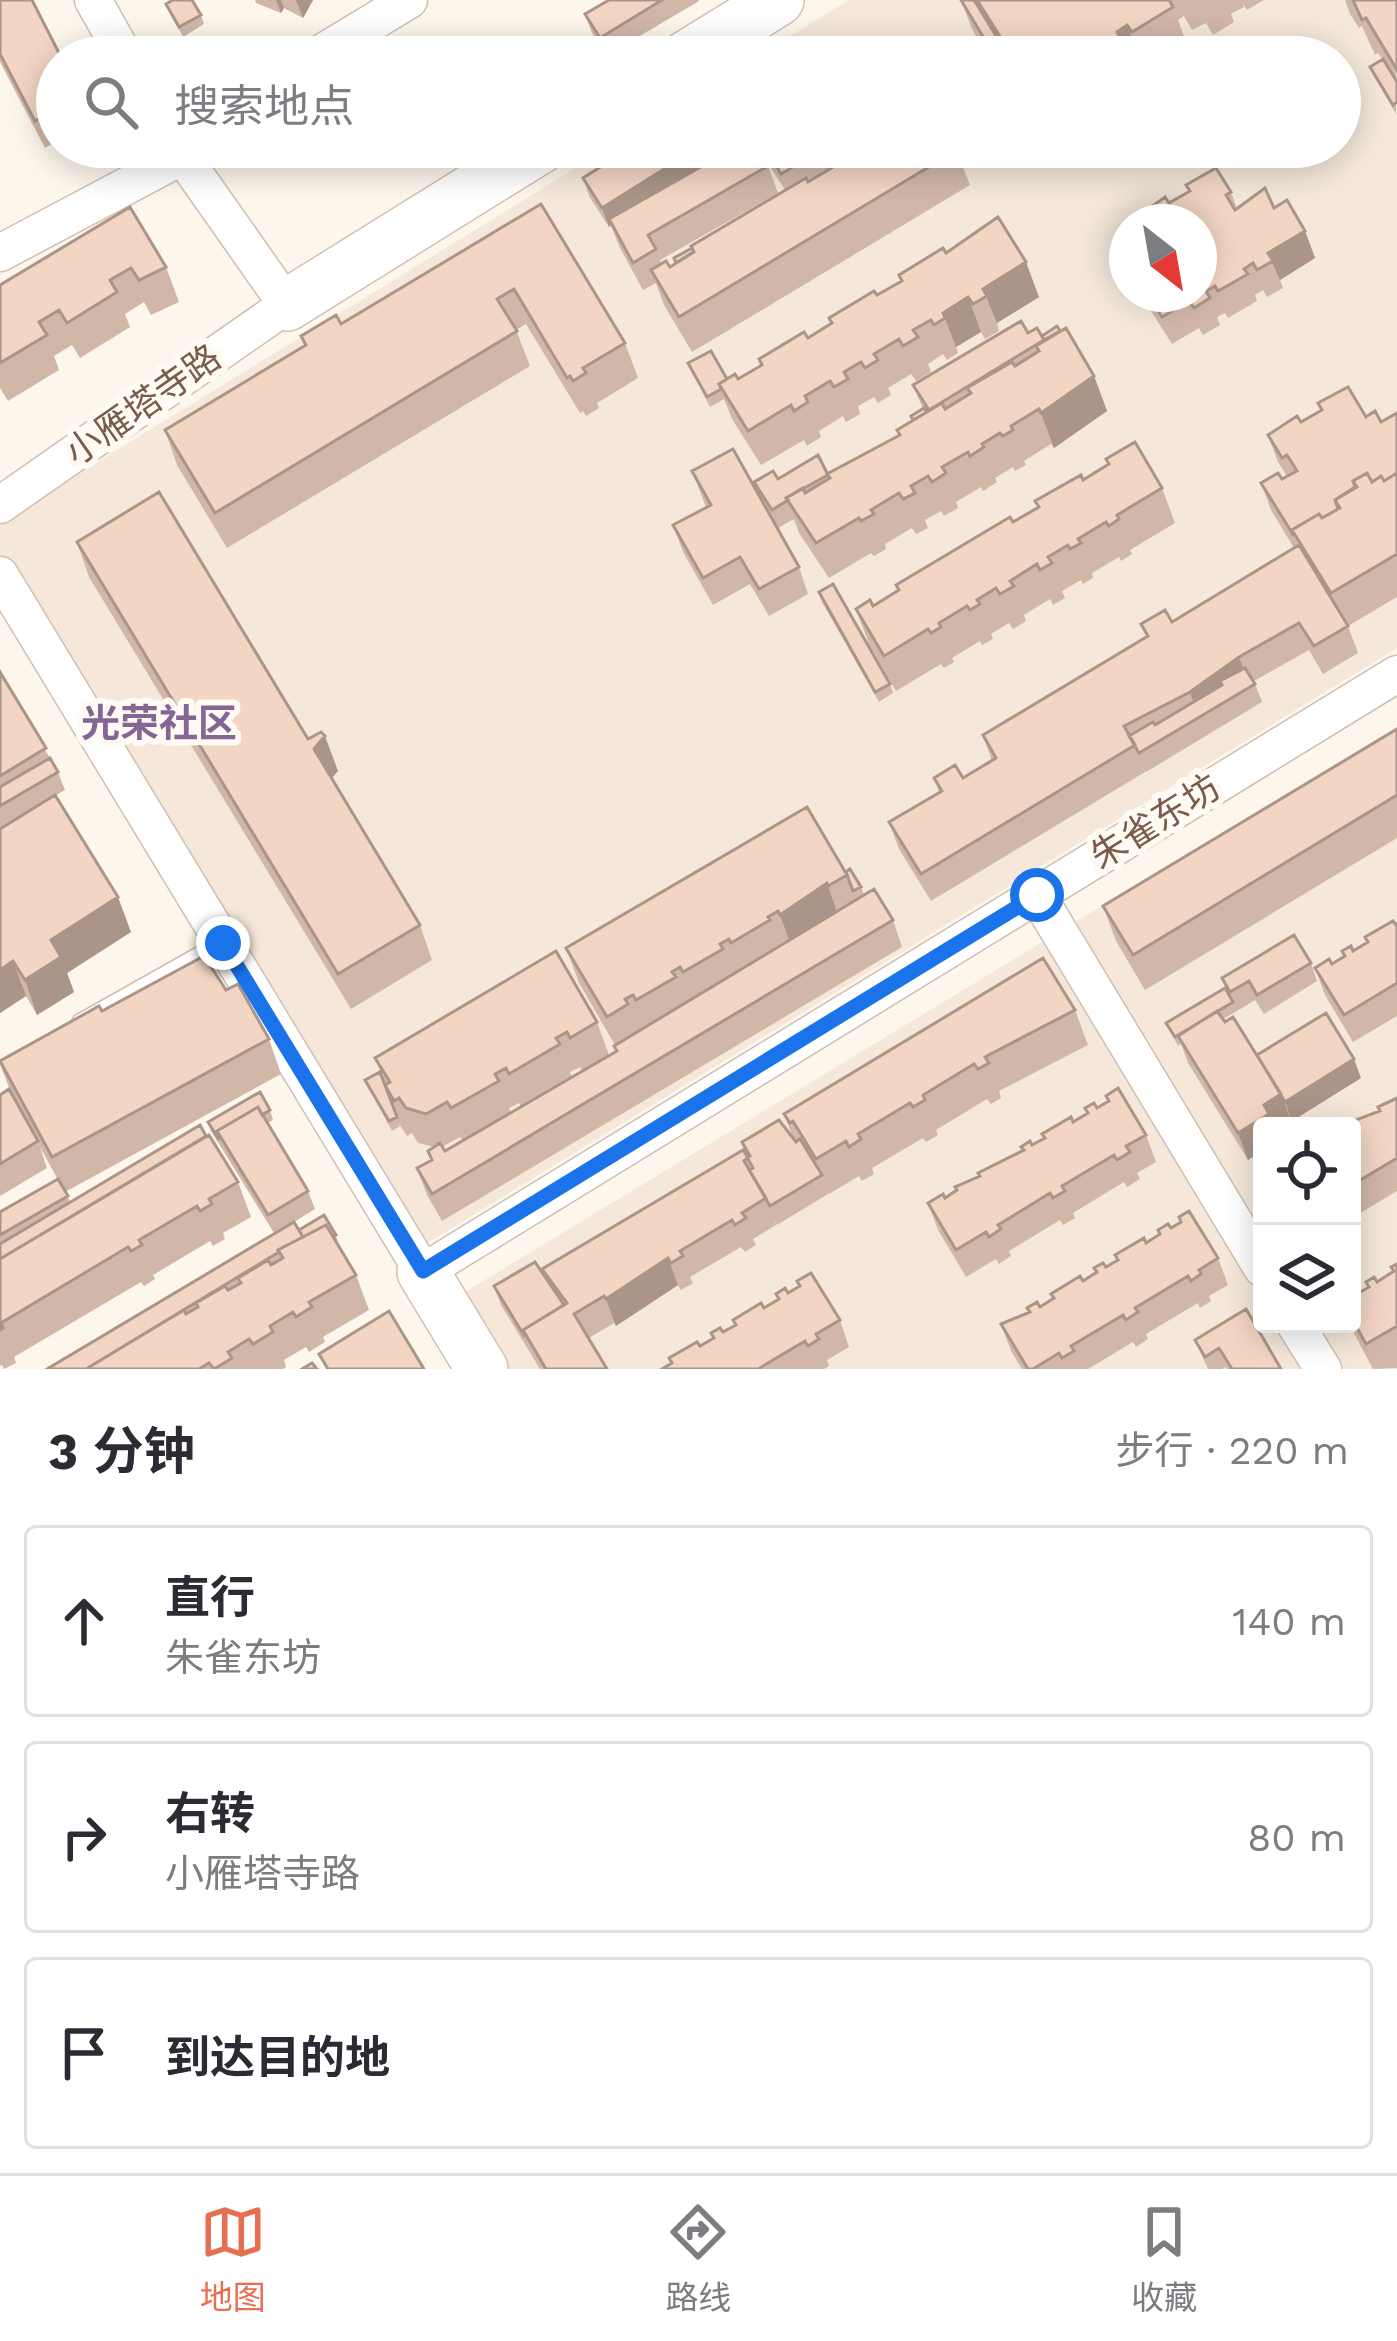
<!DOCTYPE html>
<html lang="zh">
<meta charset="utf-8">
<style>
:root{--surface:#fff;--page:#f7f7f7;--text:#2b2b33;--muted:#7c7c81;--line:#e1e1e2;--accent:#e76f51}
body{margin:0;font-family:"Work Sans","Noto Sans SC",sans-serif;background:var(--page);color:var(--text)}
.controls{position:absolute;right:36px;bottom:36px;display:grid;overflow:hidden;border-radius:12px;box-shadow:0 6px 30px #0003}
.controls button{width:108px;height:108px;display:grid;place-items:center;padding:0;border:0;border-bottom:3px solid var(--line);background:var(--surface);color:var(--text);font:60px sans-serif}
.compass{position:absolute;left:1109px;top:204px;width:108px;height:108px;border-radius:50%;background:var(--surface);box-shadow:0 6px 30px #0003;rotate:149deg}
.stop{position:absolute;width:36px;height:36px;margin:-27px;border:9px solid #1a73e8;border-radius:50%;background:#fff}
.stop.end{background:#1a73e8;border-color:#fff;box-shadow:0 3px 12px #0008}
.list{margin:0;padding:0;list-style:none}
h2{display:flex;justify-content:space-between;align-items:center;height:156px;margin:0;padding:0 48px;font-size:51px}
h2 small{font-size:39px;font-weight:400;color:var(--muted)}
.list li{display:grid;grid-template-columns:78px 1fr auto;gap:36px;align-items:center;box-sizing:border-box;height:192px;margin:0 24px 24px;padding:0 24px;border:3px solid var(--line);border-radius:12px}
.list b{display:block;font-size:45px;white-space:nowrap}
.list p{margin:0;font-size:39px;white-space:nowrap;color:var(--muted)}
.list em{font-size:39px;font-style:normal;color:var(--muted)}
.icon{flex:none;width:66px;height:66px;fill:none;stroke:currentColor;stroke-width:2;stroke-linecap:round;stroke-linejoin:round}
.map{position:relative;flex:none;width:1397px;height:1369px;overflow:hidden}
.search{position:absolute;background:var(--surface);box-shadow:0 6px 30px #0003;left:36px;right:36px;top:36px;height:132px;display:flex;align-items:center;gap:30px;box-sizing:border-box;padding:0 42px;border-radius:66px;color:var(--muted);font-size:45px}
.sheet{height:804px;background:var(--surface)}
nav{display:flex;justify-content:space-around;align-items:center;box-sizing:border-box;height:168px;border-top:3px solid var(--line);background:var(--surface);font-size:33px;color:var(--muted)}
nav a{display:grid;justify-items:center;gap:6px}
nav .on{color:var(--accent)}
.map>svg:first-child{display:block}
.residential{fill:#f5e8da;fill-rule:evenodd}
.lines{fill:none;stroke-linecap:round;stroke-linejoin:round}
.lane-casing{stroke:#d1beb0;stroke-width:21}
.street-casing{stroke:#d1beb0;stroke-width:39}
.secondary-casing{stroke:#d6c0b0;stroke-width:54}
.lane{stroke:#fff;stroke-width:18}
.street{stroke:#fff;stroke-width:36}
.secondary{stroke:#fff;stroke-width:51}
.wall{fill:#d1b7a8;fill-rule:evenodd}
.shaded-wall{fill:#aa9588}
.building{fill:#f3d5c3;stroke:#aa9588;stroke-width:3}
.route{stroke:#1a73e8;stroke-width:15}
.labels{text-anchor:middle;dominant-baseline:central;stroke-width:12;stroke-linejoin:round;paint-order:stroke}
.street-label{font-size:36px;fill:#7a5c4d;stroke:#fffaf3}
.neighbourhood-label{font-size:39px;font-weight:bold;fill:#846695;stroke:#fffaf3}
</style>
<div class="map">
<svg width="1397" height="1369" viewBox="0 0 1397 1369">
<rect width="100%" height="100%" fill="#fdf6ec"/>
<path class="residential" d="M849,0H1397V648L413,1252L0,579V522L610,147H1340V57H756ZM1127,222H1199V294H1127Z
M1397,727V1369H480L442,1306ZM1262,1126H1352V1324H1262Z"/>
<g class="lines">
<g class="lane-casing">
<path id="lane" d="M81,1023L223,943"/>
</g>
<g class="street-casing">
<path id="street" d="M93,0L125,57
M315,57L409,0
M0,253L181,157
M0,505L287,305L176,147
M0,575L423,1272L1397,674
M1037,895L1262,1268
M1295,1324L1323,1369"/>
</g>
<g class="secondary-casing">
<path id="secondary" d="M686,57L778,0
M287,305L541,147
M423,1272L482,1369"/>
</g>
<use href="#lane" class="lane"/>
<use href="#street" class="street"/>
<use href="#secondary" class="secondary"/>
</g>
<path class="wall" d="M0,0L57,57V141L45,148L0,62Z
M255,0H313L303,18L284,8L281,13L256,3Z
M609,0H698L699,1L606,56L592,33L585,14Z
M961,0H1264L1247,10L1242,2L1244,7L1231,14L1234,22L1213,35L1206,23L1192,30L1184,16L1178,20L1186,42L1161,57H988L971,27Z
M1345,0H1397L1396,114L1374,76L1370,67L1383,60L1378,53L1375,55L1362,26L1359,28L1350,14Z
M166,4L201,15L204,24L183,37Z
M763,147H955L970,185L692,352L664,305L656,283L643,290L619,246L611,225L609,227L589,196L583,178L723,154L768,166L778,193L660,260L662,264L670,267L785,190L769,165Z
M1231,192L1237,209L1274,208L1305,231L1315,258L1280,280L1283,288L1267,297L1263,290L1255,295L1257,301L1228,318L1225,313L1217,317L1220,325L1203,335L1199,328L1172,344L1140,294H1199V222H1139L1137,217L1169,203Z
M541,204L625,343L638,378L597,403L599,408L586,416L583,411L580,413L526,324L516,330L530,366L227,548L177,465L165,430L304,346L301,336L341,324Z
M130,207L166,267L179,302L151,315L144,302L125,314L130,327L80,358L72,345L54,356L59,370L8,401L0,388V285Z
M946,253L1039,297L997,323L999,331L985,339L981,332L956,347L958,353L947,360L943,354L928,364L931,372L916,381L911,374L888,388L891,395L878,403L874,397L858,406L860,414L846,422L843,416L819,431L821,437L807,446L804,440L761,465L732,419L724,399L710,407L688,363L727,379H738L761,366L759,359L808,338L831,324L829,318L877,295L901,281L899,275Z
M1028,333L1042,336L1094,376L1107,411L1054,448L1051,444L1024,461L1026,465L1015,471L1013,467L995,478L997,482L983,491L981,487L956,502L958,508L944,516L941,511L925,520L928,528L916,534L912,528L885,544L886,549L874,556L871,553L829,578L799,533L794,519L778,528L766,508L799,567L808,594L769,616L750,584L713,605L683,552L673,525L706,507L692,471L760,498L754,482L828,473L899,435L897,430L913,421L923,409L913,385Z
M1318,403L1381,422L1397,412V597L1348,626L1358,653L1323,674L1309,650L1254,681L1262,702L1146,772L1143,768L1145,772L931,901L899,849L889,822L939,792L934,778H963L992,761L983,735L1146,637L1141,624L1172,622L1294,548L1271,510L1261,483L1282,479L1287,476L1278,462L1268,435L1301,422L1320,410Z
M1106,459L1162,488L1175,523L1130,550L1132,554L1121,561L1119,557L1092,573L1093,578L1083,584L1081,580L1062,591L1065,598L1053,605L1050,599L1024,615L1026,621L1013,629L1009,623L991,634L993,639L982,645L980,641L952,658L954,662L944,668L941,664L896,691L869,644L856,609L873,606L898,591L896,585L1013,522L1038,508L1035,501L1083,480L1108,465Z
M77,542L308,739L338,771L331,778L420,925L432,960L351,1009L89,577Z
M819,592L890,684L893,693L879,702L822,602Z
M0,672L58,772L65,790L55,796L131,932L67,973L74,992L37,1015L26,996L0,1013Z
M1397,729V838L1145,990L1116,941L1103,906Z
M846,872L861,887L864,895L893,920L902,947L442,1221L427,1195L417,1168L431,1160L428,1151L434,1147L418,1143L412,1133L407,1136L398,1122L400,1126L392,1131L365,1080L382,1076L375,1058L597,1022L609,1055L616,1051L615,1045L579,983L566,948ZM580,1067L582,1071L572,1077L570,1072ZM519,1103L521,1107L511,1113L509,1108ZM460,1137L463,1141L445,1151L442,1147Z
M1397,924V1016L1353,1042L1325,995L1315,968L1332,964L1344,957L1342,951H1353Z
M1311,963L1317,981L1264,1014L1255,1000L1237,1011L1236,1009L1237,1011L1223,1019L1257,1055L1361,1078L1292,1121L1289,1117L1291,1121L1262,1126L1248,1160L1188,1063L1181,1044L1178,1046L1166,1023L1226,990L1222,978Z
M226,990L269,1039L281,1074L65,1192L70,1202L238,1182L251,1217L223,1233L225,1239L213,1246L210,1241L153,1275L155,1279L144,1286L141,1282L14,1357L16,1363L4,1369L2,1365L0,1366V1212L58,1180L40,1147L47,1168L0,1196V1095L10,1090L0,1064L102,1011Z
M1075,1010L1088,1045L999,1091L1001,1098L991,1104L987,1099L936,1130L938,1135L926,1142L923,1138L872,1168L874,1174L862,1181L859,1176L829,1194L827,1192L828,1194L777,1225L775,1221L776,1225L753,1239L756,1245L745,1252L741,1247L690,1277L693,1283L681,1290L678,1285L616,1326L614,1323L589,1338L607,1369H540L501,1305L494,1286L544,1275L747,1157L742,1142L793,1138L784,1114Z
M1106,1096L1146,1135L1156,1162L1137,1173L1140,1179L1127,1187L1124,1182L1073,1213L1075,1218L1063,1225L1060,1220L1009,1251L1011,1256L999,1264L996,1259L966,1277L938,1230L928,1203L945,1198L1087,1114L1085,1108H1097L1108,1101Z
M1397,1098V1191L1352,1218V1129L1355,1127L1353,1121L1379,1111Z
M270,1110L273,1120L267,1123L308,1191L315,1209L294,1222L299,1230L336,1235L338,1245L356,1275L369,1310L323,1337L325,1342L309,1352L306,1347L284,1360L286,1367L283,1369H47L274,1233L211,1131L208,1122Z
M1171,1228L1218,1258L1228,1285L1209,1296L1211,1301L1200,1308L1198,1303L1146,1334L1148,1339L1136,1347L1133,1342L1088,1369H1022L1011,1351L1001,1324L1029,1313Z
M1397,1264V1368L1373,1369L1349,1324H1352V1290L1357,1294L1368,1287L1366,1282H1377L1393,1272L1391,1267Z
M797,1281L840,1320L849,1347L827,1360L829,1366L824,1369H662L671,1364L669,1358L700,1346L713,1338L711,1333L723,1332L735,1325L733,1320L764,1308L778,1300L776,1294L788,1293L799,1287Z
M1195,1340L1281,1369H1227L1226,1367L1222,1369H1208Z"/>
<path class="shaded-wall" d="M276,0H281L284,8L281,13Z
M296,0H313L303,18Z
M1127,25L1139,57H1127L1117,32Z
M699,147H721L723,154L609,219L611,225L609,227L602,208Z
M1305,231L1315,258L1280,280L1268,253Z
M1026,262L1039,297L997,323L983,289Z
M968,297L981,332L956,347L943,313Z
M1094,376L1107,411L1054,448L1041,413Z
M1239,657L1249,684L1199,717L1190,692Z
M325,736L338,771L327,784L314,749Z
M827,883L839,918L793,950L780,915Z
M118,897L131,932L67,973L74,992L37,1015L25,980L51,940Z
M13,961L26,996L0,1013V970Z
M1354,1059L1361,1078L1292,1121L1285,1102Z
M1281,1094L1291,1121L1283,1126H1262V1151L1248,1160L1238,1133L1264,1105Z
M668,1258L678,1285L616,1326L606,1299Z"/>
<path class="building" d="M0,0H32L61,57H57V109L35,121L0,54Z
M173,0H192L201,15L179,27L166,4Z
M609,0H662L600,38L585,14Z
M961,0H974L998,39L989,45L991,50Z
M977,0H1169L1173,7L1132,32L1127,25L1117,32L1121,39L1090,57H1075L1067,44L1058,49L1063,57H996L989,45L1001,38Z
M1353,0H1397V70L1366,18L1362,20Z
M844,40L855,57H816Z
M907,41L917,57H880Z
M1383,59L1397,82V102L1393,105L1370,67Z
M632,147H699L602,208L583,178Z
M736,147H757L768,166L648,235L656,249L633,263L609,219Z
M765,147H826L781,174Z
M857,147H955L957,150L679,317L651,270L666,261L670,267L694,252L691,246L806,178L808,182L833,167L830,163Z
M1216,168L1231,192L1226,195L1235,210L1265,188L1274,208L1287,200L1305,231L1268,253L1273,261L1257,270L1253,263L1244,269L1248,274L1218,291L1215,286L1206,291L1210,298L1194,308L1189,301L1162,317L1147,294H1199V222H1141L1137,217L1165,197L1169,203L1190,191L1186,185Z
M541,204L625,343L583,368L586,373L573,381L570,376L567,378L514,289L497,299L517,331L215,513L165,430L306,345L301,336L336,315L341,324Z
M130,207L166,267L139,280L131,268L110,280L117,292L67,323L59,310L39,322L47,335L0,363V285Z
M998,217L1026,262L983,289L987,296L973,304L968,297L943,313L945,318L934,325L931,320L913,330L918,337L903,346L899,339L874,354L878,360L865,368L861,362L844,372L848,379L834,387L830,381L805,396L808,402L794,411L791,405L748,431L719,384L735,374L738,379L762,365L759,359L804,332L808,338L832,323L829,318L874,291L877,295L902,281L899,275L943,248L946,253Z
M692,248L693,252L676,263L674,258Z
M1021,321L1028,333L1037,328L1044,340L929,410L913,385Z
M1057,326L1060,331L1044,340L1042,336Z
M1066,328L1094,376L1041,413L1039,409L1011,426L1013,430L1003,436L1000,433L982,444L984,447L970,456L968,452L942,467L946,473L932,482L928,476L911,486L915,493L903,499L899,493L871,510L874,514L861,521L859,518L816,543L786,498L803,488L805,493L830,478L827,474L900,435L897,430L942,403L945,409L971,393L967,388L1012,362L1015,366L1039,351L1036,346Z
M711,351L727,379L719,384L721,389L707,397L688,363Z
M1348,387L1366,417L1375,411L1381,422L1397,413V473L1384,481L1381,476L1372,482L1367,473L1353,481L1355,487L1335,500L1338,509L1322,518L1319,514L1292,530L1294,536L1261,483L1278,473L1282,479L1297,471L1287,455L1282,458L1268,435L1297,416L1301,422L1322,410L1318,403Z
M924,408L927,412L913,420L911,416Z
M1135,442L1162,488L1117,515L1119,519L1109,526L1106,522L1078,539L1081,543L1070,549L1068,545L1048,557L1052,563L1040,570L1037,564L1010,581L1014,586L1000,594L996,588L977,600L980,604L970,610L967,606L939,623L941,627L931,633L928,629L884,656L856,609L870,600L873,606L899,590L896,585L1010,517L1013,522L1039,507L1035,501L1081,475L1083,480L1109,464L1106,459Z
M733,449L799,567L759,589L740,557L703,578L673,525L711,505L692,471Z
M818,455L828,475L786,498L788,500L772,510L754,482L773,471L778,479Z
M1367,473L1372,482L1381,476L1384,481L1397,473V554L1331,593L1292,530L1319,514L1322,518L1340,508L1335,500L1357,487L1353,481Z
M159,492L308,739L321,732L325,736L314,749L420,925L338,974L77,542Z
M1299,545L1348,626L1314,646L1299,623L1239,657L1190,692L1124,726L1135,745L921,874L889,822L942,791L934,778L955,765L963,778L996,758L983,735L1148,636L1141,624L1165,610L1172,622Z
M833,584L890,684L875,692L819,592Z
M1245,668L1255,684L1139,753L1129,736L1153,722L1155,725L1222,685L1220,681Z
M0,672L46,748L0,776Z
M1397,729V795L1133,955L1103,906Z
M50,758L58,772L0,806V787Z
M55,795L118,897L51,940L61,957L25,980L13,961L0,970V829Z
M807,807L847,875L828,886L827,883L780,915L778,911L768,917L770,920L731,943L729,939L720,944L723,949L683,972L680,967L672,972L676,977L636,1000L633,995L625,999L628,1004L607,1017L566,948Z
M850,869L861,887L853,891L846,872Z
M874,889L893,920L432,1194L417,1168L432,1160L428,1151L440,1143L445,1151L617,1051L614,1046Z
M1393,921L1396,925L1397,924V983L1344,1015L1315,968L1329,959L1332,964L1345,956L1342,951L1351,946L1353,951L1368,942L1365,937Z
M1294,935L1311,963L1257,995L1249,981L1230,992L1222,978Z
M556,951L597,1022L570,1038L567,1032L556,1038L560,1044L509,1074L506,1068L495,1074L499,1081L451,1108L447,1102L426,1114L406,1108L399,1098L394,1101L385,1085L390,1082L375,1058Z
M204,956L226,990L238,984L269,1039L52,1157L0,1061L99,1006L102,1011Z
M1043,958L1075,1010L985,1057L989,1063L978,1069L974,1064L923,1095L925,1100L913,1107L910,1103L858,1134L861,1139L849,1147L846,1141L816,1159L793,1121L790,1123L784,1114Z
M1225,988L1233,1002L1175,1037L1166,1023Z
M1217,1011L1225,1022L1233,1017L1281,1094L1264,1105L1269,1114L1238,1133L1178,1036Z
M1326,1013L1354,1059L1285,1102L1257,1055Z
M380,1072L397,1117L389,1121L365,1080Z
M1118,1088L1146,1135L1126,1146L1130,1152L1117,1160L1114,1155L1062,1186L1065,1191L1053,1198L1050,1193L998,1225L1001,1229L989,1237L986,1232L956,1250L928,1203L943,1194L945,1198L957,1190L955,1187L980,1176L978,1173L1024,1150L1021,1147L1030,1141L1032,1145L1045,1138L1042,1134L1071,1117L1073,1122L1088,1113L1085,1108L1094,1103L1097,1108L1109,1101L1106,1096Z
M9,1089L38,1141L0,1164V1095Z
M260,1092L270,1110L262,1115L258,1107L217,1131L219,1140L208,1122Z
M1397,1098V1158L1352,1185V1129L1356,1126L1353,1121L1380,1111L1378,1107Z
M258,1107L308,1191L268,1215L217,1131Z
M779,1120L796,1142L800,1139L822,1175L770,1206L749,1170L753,1168L747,1157L750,1156L742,1142Z
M200,1125L206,1136L0,1259V1244Z
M209,1135L238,1182L209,1199L212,1204L200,1211L197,1206L139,1240L142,1245L131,1251L128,1247L1,1323L3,1328L0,1330V1259Z
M743,1150L748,1158L744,1161L766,1198L742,1213L746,1218L735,1225L732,1220L680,1251L683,1256L671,1263L668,1258L606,1299L604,1296L574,1314L607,1369H546L523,1330L567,1303L542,1269Z
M58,1179L68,1196L0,1235V1212Z
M1189,1211L1218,1258L1199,1270L1201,1274L1191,1281L1188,1276L1135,1308L1138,1312L1126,1320L1123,1315L1071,1346L1074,1351L1062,1358L1059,1353L1033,1369H1028L1001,1324L1030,1312L1027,1308L1037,1302L1040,1307L1054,1298L1051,1294L1080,1276L1083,1281L1097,1272L1094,1268L1103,1263L1106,1267L1118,1260L1115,1255L1144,1238L1146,1243L1160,1234L1158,1230L1168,1224L1171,1228L1181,1222L1179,1217Z
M324,1215L336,1235L333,1236L326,1225L303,1237L299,1230Z
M294,1222L303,1237L278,1250L279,1252L86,1369H47Z
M326,1225L356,1275L309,1302L312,1307L296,1317L293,1312L270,1326L273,1332L253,1344L249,1339L228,1352L232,1358L214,1369L209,1363L199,1369H86L184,1310L186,1314L198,1307L196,1303L225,1286L228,1290L241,1283L238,1278L268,1260L271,1265L283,1258L278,1250Z
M535,1262L564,1305L523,1330L525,1337L494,1286Z
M1397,1264V1326L1366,1344L1352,1319V1290L1354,1289L1357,1294L1369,1287L1366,1282L1374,1277L1377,1282L1394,1271L1391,1267Z
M811,1273L840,1320L816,1334L819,1339L808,1346L805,1341L758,1369H662L672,1363L669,1358L697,1342L700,1346L714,1338L711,1333L720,1328L723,1332L736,1325L733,1320L761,1303L764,1308L779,1299L776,1294L785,1288L788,1293L800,1286L797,1281Z
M1246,1309L1281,1369H1232L1219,1348L1205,1357L1195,1340Z
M389,1311L424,1369H328L319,1354Z
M312,1363L317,1369H302Z"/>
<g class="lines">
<path class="route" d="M223,943L423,1271L1037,895"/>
</g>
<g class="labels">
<g class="street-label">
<text transform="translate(143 405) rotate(-35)">小雁塔寺路</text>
<text transform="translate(1155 822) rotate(-32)">朱雀东坊</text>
</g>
<g class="neighbourhood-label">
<text x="159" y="723">光荣社区</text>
</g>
</g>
</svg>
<div class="controls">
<button><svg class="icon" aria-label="locate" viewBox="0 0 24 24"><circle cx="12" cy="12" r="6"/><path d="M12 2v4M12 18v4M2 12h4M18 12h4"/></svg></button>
<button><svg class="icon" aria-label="layers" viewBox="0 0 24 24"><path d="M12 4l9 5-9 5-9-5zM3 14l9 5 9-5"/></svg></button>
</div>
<svg class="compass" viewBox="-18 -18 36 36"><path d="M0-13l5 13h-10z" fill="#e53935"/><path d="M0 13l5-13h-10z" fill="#7c7c81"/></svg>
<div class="stop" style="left:1037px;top:895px"></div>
<div class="stop end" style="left:223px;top:943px"></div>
<div class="search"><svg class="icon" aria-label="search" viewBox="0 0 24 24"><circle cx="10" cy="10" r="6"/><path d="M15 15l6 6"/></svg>搜索地点</div>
</div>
<section class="sheet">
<h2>3 分钟<small>步行 · 220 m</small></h2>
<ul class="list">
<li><svg class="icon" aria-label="ahead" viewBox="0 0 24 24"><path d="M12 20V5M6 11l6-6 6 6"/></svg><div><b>直行</b><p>朱雀东坊</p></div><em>140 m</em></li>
<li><svg class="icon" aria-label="right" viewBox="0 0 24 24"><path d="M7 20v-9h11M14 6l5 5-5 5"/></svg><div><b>右转</b><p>小雁塔寺路</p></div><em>80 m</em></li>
<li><svg class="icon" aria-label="arrive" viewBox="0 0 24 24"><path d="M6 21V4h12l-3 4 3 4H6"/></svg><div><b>到达目的地</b></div></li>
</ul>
</section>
<nav>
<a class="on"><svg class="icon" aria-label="map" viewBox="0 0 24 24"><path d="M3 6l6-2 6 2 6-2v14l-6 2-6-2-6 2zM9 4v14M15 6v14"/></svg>地图</a>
<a><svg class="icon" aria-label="directions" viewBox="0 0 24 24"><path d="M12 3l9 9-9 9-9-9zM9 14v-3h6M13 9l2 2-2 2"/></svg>路线</a>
<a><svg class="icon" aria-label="saved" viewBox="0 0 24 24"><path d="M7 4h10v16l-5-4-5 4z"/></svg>收藏</a>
</nav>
